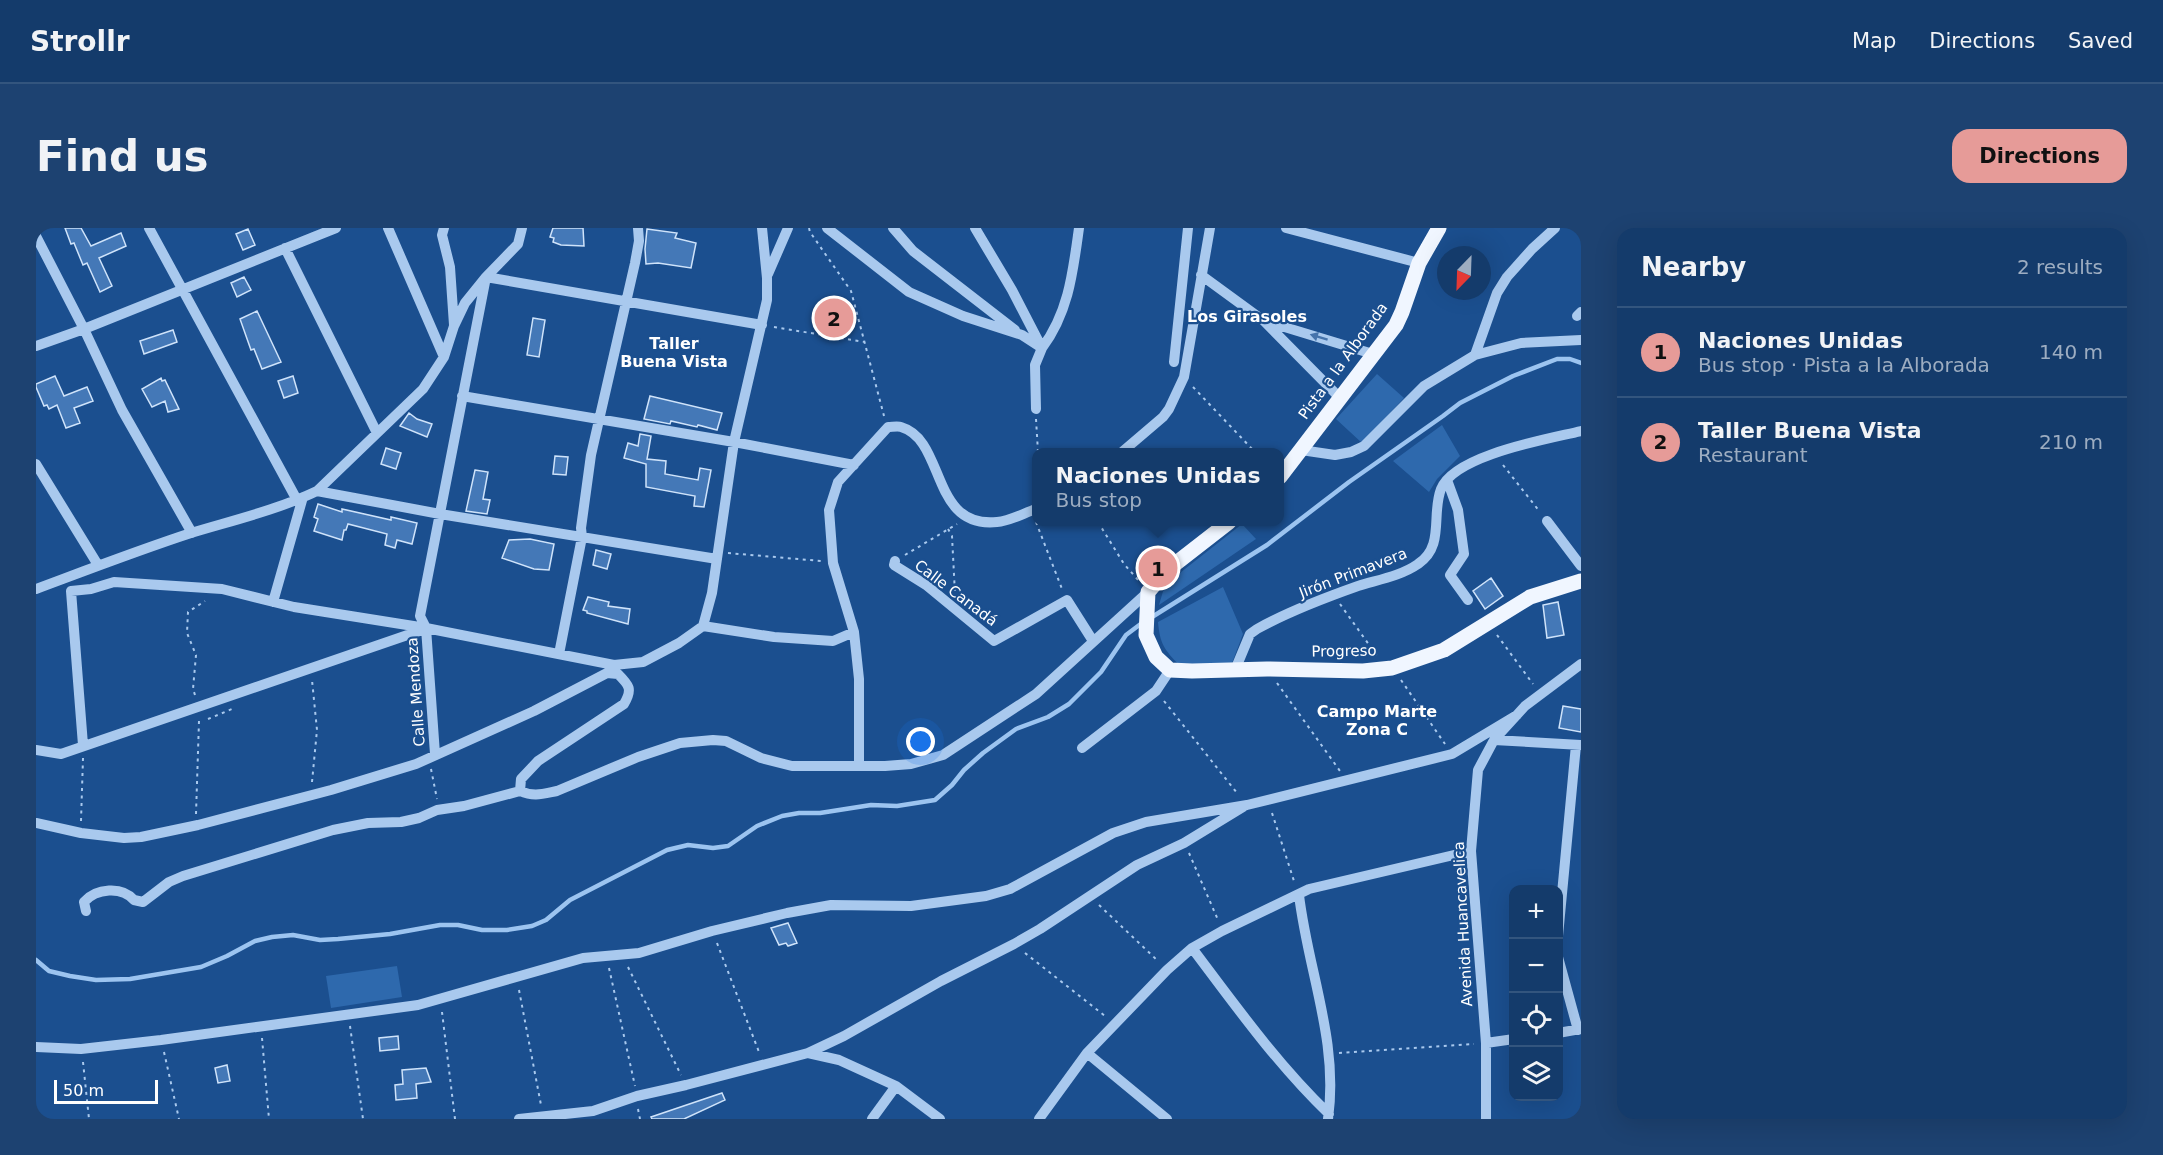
<!DOCTYPE html>
<meta charset="utf-8">
<style>
:root{--surface:#143b6b;--page:#1d4271;--text:#f1f3f6;--muted:#9dadc1;--line:#33557e;--accent:#e69b98}
body{margin:0;font-family:"DejaVu Sans",sans-serif;background:var(--page);color:var(--text)}
.controls{position:absolute;right:18px;bottom:18px;display:grid;overflow:hidden;border-radius:12px;box-shadow:0 6px 24px #0002}
.controls button{width:54px;height:54px;display:grid;place-items:center;padding:0;border:0;border-bottom:2px solid var(--line);background:var(--surface);color:var(--text);font:30px sans-serif}
.compass{position:absolute;left:1401px;top:18px;width:54px;height:54px;border-radius:50%;background:var(--surface);box-shadow:0 6px 24px #0002;rotate:203deg}
.scale{position:absolute;left:18px;bottom:15px;width:104px;box-sizing:border-box;padding-left:6px;border:3px solid #fff;border-top:0;font-size:16px;line-height:21px;white-space:nowrap;color:#fff;-webkit-text-stroke:4px #1b4f8f;paint-order:stroke}
.you{position:absolute;left:885px;top:514px;width:21px;height:21px;margin:-15px;border:4px solid #fff;border-radius:50%;background:#1a73e8;box-shadow:0 0 0 9px #1a73e833}
.badge{display:grid;place-items:center;width:39px;height:39px;border-radius:50%;background:var(--accent);color:#111;font-size:20px;font-weight:700}
.pin{position:absolute;translate:-50% -50%;border:3px solid #fff;box-shadow:0 2px 6px #0006}
.popup{position:absolute;left:996px;top:220px;width:252px;height:78px;box-sizing:border-box;display:grid;place-content:center;border-radius:12px;background:var(--surface);filter:drop-shadow(0 2px 4px #0005);font-size:20px;white-space:nowrap;color:var(--muted)}
.popup b{font-size:22px;color:var(--text)}
.popup::after{content:'';position:absolute;left:50%;top:100%;margin-left:-12px;border:12px solid transparent;border-top-color:var(--surface)}
.list{margin:0;padding:0;list-style:none}
h2{display:flex;justify-content:space-between;align-items:center;height:78px;margin:0;padding:0 24px;font-size:26px}
h2 small{font-size:20px;font-weight:400;color:var(--muted)}
.list li{display:grid;grid-template-columns:39px 1fr auto;gap:18px;align-items:center;box-sizing:border-box;height:90px;padding:0 24px;border-top:2px solid var(--line)}
.list b{display:block;font-size:22px;white-space:nowrap}
.list p{margin:0;font-size:20px;white-space:nowrap;color:var(--muted)}
.list em{font-size:20px;font-style:normal;color:var(--muted)}
.icon{flex:none;width:33px;height:33px;fill:none;stroke:currentColor;stroke-width:2;stroke-linecap:round;stroke-linejoin:round}
.map{position:relative;flex:none;width:1545px;height:891px;overflow:hidden;border-radius:18px}
header{display:flex;align-items:center;gap:36px;box-sizing:border-box;height:84px;padding:0 30px;background:var(--surface);border-bottom:2px solid var(--line)}
header strong{font-size:28px}
nav{display:flex;gap:33px;margin-inline-start:auto;font-size:21px}
.intro{display:flex;align-items:center;justify-content:space-between;box-sizing:border-box;height:144px;padding:0 36px}
h1{margin:0;font-size:42px}
.button{padding:15px 27px;border-radius:18px;background:var(--accent);color:#111;font-size:21px;font-weight:700}
main{display:flex;gap:36px;padding:0 36px}
aside{flex:1;background:var(--surface);border-radius:18px;box-shadow:0 6px 24px #0002}
.map>svg:first-child{display:block}
.green{fill:#2e69ad}
.lines{fill:none;stroke-linecap:round;stroke-linejoin:round}
.stream{stroke:#9cc4f0;stroke-width:4.5}
.building{fill:#4478b7;stroke:#cfe3fa;stroke-width:1.5}
.path{stroke:#a9c9ee;stroke-width:2;stroke-dasharray:3 4.5;stroke-linecap:butt}
.minor{stroke:#a9c9ee;stroke-width:10}
.major{stroke:#f0f6ff;stroke-width:15}
.oneway{fill:#4674ac}
.labels{text-anchor:middle;dominant-baseline:central;stroke-width:4.5;stroke-linejoin:round;paint-order:stroke}
.street-label{font-size:15px;fill:#fff;stroke:#1b4f8f}
.neighbourhood-label{font-size:16px;font-weight:bold;fill:#fff;stroke:#1b4f8f}
</style>
<header>
<strong>Strollr</strong>
<nav><a>Map</a><a>Directions</a><a>Saved</a></nav>
</header>
<div class="intro"><h1>Find us</h1><a class="button">Directions</a></div>
<main>
<div class="map">
<svg width="1545" height="891" viewBox="0 0 1545 891">
<rect width="100%" height="100%" fill="#1b4f8f"/>
<path class="green" d="M1341,146L1368,170L1326,215L1300,191Z
M1406,197L1424,228L1401,251L1393,264L1357,233Z
M1206,296L1220,311L1123,377L1128,360L1135,352Z
M1187,359L1207,406L1196,435L1143,437C1128,421 1124,416 1122,394Z
M361,738L366,769L295,780L290,748Z"/>
<g class="lines">
<path class="stream" d="M1116,389L1231,317L1313,254L1407,188L1424,175L1477,148L1521,131H1534L1545,135
M0,732L13,743L34,748L60,752L94,751L165,739L191,728L219,713L236,709L257,707L284,712L302,711L354,706L404,697H422L446,702H471L496,698L510,692L534,672L631,622L652,617L677,620L692,618L721,598L746,588L763,585H784L835,577L861,578L899,572L916,557L928,542L947,525L980,501L1012,489L1033,476L1065,444L1090,407L1106,395"/>
</g>
<path class="building" d="M29,0H45L55,18L85,5L90,18L63,30L76,58L64,64L51,35L47,37L38,15L35,16Z
M517,0H547L548,18L525,17L517,14L518,10L514,9Z
M212,1L219,17L207,22L200,6Z
M611,1L641,5L639,10L660,15L655,40L622,35L610,36L609,21Z
M208,49L215,62L201,69L195,55Z
M221,83L245,134L226,141L218,121L215,122L204,91Z
M497,90L509,92L503,129L491,127Z
M137,102L141,114L108,126L104,113Z
M19,148L28,168L51,159L57,173L38,180L44,195L30,200L21,177L13,181L11,177L8,178L0,159V156Z
M257,148L262,165L248,170L242,153Z
M125,150L126,153L129,152L143,181L132,184L129,173L116,179L106,161Z
M614,168L686,185L681,202L662,197L661,199L635,193L634,196L608,191Z
M373,185L381,191L396,196L391,209L364,198Z
M604,206L615,208L611,231L630,233L629,246L662,252L664,240L675,242L668,279L658,278L659,268L610,259V236L588,230L592,215L602,218Z
M350,220L365,225L360,241L345,236Z
M519,228L532,229L530,247L517,246Z
M439,242L452,244L447,271L454,272L451,286L430,283Z
M282,276L306,284V281L355,292V289L381,295L376,316L361,312L359,320L349,317L351,306L312,296L310,302H308L306,312L278,303L282,291L278,289Z
M494,311L518,316L513,342L498,341L466,330L473,312Z
M560,322L575,326L571,341L557,337Z
M1455,350L1467,368L1449,381L1437,363Z
M552,369L573,374L572,378L594,381L592,396L551,385V383L547,382Z
M1522,374L1528,407L1511,410L1507,377Z
M1527,478L1545,481V504L1523,500Z
M752,695L761,715L752,718L750,715L743,717L735,700Z
M362,808L363,821L344,823L343,810Z
M191,837L194,853L182,855L179,840Z
M390,840L395,854L380,856L381,870L360,872L359,857L367,856L366,842Z
M686,865L689,872L648,891H616L615,889Z"/>
<g class="lines">
<path class="path" d="M773,0L774,4L815,63L848,188
M738,99L829,114
M1157,159L1219,224
M1000,191L1002,224
M1467,237L1504,284
M1000,294L1026,361
M1062,294L1088,336L1103,353
M912,301L916,308L919,366
M692,325L785,333
M869,327L921,296
M1304,376L1341,428
M1461,407L1497,456
M1365,452L1409,516
M1241,455L1304,543
M159,467L157,461L160,427L151,405L152,384L169,373
M1128,473L1201,565
M172,491L196,481
M395,541L401,571
M276,554L281,502L276,452
M1236,585L1258,653
M160,586L163,493
M45,593L47,530
M1153,625L1182,692
M1063,677L1122,733
M681,715L723,824
M989,725L1069,788
M592,739L645,847
M573,740L599,858
M483,762L505,877
M406,784L419,891
M314,798L327,891
M226,810L233,891
M128,824L143,891
M1303,825L1438,816
M47,834L53,891
M602,881L604,891"/>
<path class="minor" d="M113,0L261,272
M352,0L408,129
M408,0L406,7L414,39L418,97
M791,0L873,64L927,88L986,107L1006,120C1033,84 1037,43 1043,0
M857,0L877,23L979,102
M939,0L976,62L1006,120L999,137L1000,181
M1250,0L1383,35
M0,8L48,101L86,182L156,305
M249,20L341,205
M732,46L752,0
M1165,47L1228,93L1303,169
M1541,88L1545,84
M1232,94L1337,126
M0,118L48,101L300,0
M1439,127L1485,115L1545,112
M1138,134L1152,0
M426,168L698,214L818,237
M1265,222L1299,227L1315,224L1328,218L1388,158L1439,127L1461,65L1471,49L1496,21L1519,0
M1086,224L1127,189L1133,181L1148,149L1174,0
M0,236L62,337
M1411,252L1422,282L1428,326L1414,347L1432,372
M281,263L404,286L681,331
M1511,293L1545,338
M859,333L858,337L890,357L958,413L1031,372L1057,413
M0,361C51,342 103,322 155,305C198,292 241,282 281,263L387,161L408,129L418,98L429,75L450,49L482,16L486,0
M237,374L267,269
M667,398L738,409L797,413L818,404
M523,426L546,309L545,300L555,227L599,35L603,13L602,0
M1199,442L1214,406L1221,401C1253,383 1288,370 1322,358C1341,352 1365,348 1382,336C1409,318 1395,287 1405,261C1418,227 1512,211 1545,203
M1458,512L1545,517
M47,517L35,363L55,361L78,354L186,361L258,379L390,400L578,437L607,434L643,415L667,398L676,365L698,214L731,72V50L726,0
M1046,520L1120,463L1134,442
M0,522L25,526L389,401
M399,526L390,400L384,388L450,49L726,97
M823,537V451L818,404L797,335L793,282L802,254L852,199C856,199 862,198 865,199C910,212 894,301 961,294C974,293 988,285 1000,281
M0,595L45,605L88,610L105,609L162,597L295,562L380,536L498,483L571,445L582,446C593,457 597,461 588,476L502,533L485,551L484,563C498,569 506,566 521,563L602,529L644,515L677,512L690,513L725,530L756,538H849L875,536L907,527L1000,466L1112,364
M1263,667C1272,743 1303,814 1292,891
M50,683L48,674C60,660 86,658 98,672L107,674L133,654L147,648L297,602L332,595L365,594L383,590L401,582L428,578L484,563
M1522,708L1540,517
M1156,720C1199,777 1241,836 1293,886
M1522,729L1542,802
M1522,805L1545,801
M1450,815L1478,811
M0,819L45,821L125,812L382,777L547,730L603,725L676,703L751,685L795,677L875,678L950,668L974,661L1077,605L1110,594L1211,577L1416,526L1481,487
M772,825L803,832L860,858L904,891
M1051,825L1131,891
M483,891L557,883L601,868L650,857L772,825L808,808L905,753L978,716L1004,701L1101,637L1148,615L1207,579
M836,891L860,858
M1003,891L1051,825L1131,742L1156,720L1186,703L1273,661L1435,623
M1450,891V815L1435,623L1442,542L1458,512L1489,478L1545,436"/>
<path class="major" d="M1244,249L1360,97L1366,84L1383,35L1403,0
M1193,294L1130,343L1112,364L1110,407L1120,429L1134,442L1156,443L1231,441L1327,443L1356,440L1408,422L1494,369L1545,353"/>
</g>
<defs><path id="oneway-solid" d="M-6-.8H1V-3.2L6.5 0L1 3.2V.8H-6Z" transform="scale(1.5)"/></defs>
<use class="oneway" href="#oneway-solid" transform="translate(1283 109) rotate(-163)"/>
<g class="labels">
<g class="street-label">
<text transform="translate(1307 133) rotate(-54)">Pista a la Alborada</text>
<text transform="translate(1317 345) rotate(-21)">Jirón Primavera</text>
<text transform="translate(920 365) rotate(37)">Calle Canadá</text>
<text transform="translate(1308 423) rotate(-1)">Progreso</text>
<text transform="translate(380 464) rotate(-94)">Calle Mendoza</text>
<text transform="translate(1427 696) rotate(-93)">Avenida Huancavelica</text>
</g>
<g class="neighbourhood-label">
<text x="1211" y="88">Los Girasoles</text>
<text x="638" y="115">Taller<tspan x="638" dy="18">Buena Vista</tspan></text>
<text x="1341" y="483">Campo Marte<tspan x="1341" dy="18">Zona C</tspan></text>
</g>
</g>
</svg>
<div class="controls">
<button>+</button>
<button>−</button>
<button><svg class="icon" aria-label="locate" viewBox="0 0 24 24"><circle cx="12" cy="12" r="6"/><path d="M12 2v4M12 18v4M2 12h4M18 12h4"/></svg></button>
<button><svg class="icon" aria-label="layers" viewBox="0 0 24 24"><path d="M12 4l9 5-9 5-9-5zM3 14l9 5 9-5"/></svg></button>
</div>
<svg class="compass" viewBox="-18 -18 36 36"><path d="M0-13l5 13h-10z" fill="#e53935"/><path d="M0 13l5-13h-10z" fill="#9dadc1"/></svg>
<div class="scale">50 m</div>
<div class="you"></div>
<div class="pin badge" style="left:1122px;top:340px">1</div>
<div class="popup"><b>Naciones Unidas</b>Bus stop</div>
<div class="pin badge" style="left:798px;top:90px">2</div>
</div>
<aside>
<h2>Nearby<small>2 results</small></h2>
<ul class="list">
<li><span class="badge">1</span><div><b>Naciones Unidas</b><p>Bus stop · Pista a la Alborada</p></div><em>140 m</em></li>
<li><span class="badge">2</span><div><b>Taller Buena Vista</b><p>Restaurant</p></div><em>210 m</em></li>
</ul>
</aside>
</main>
